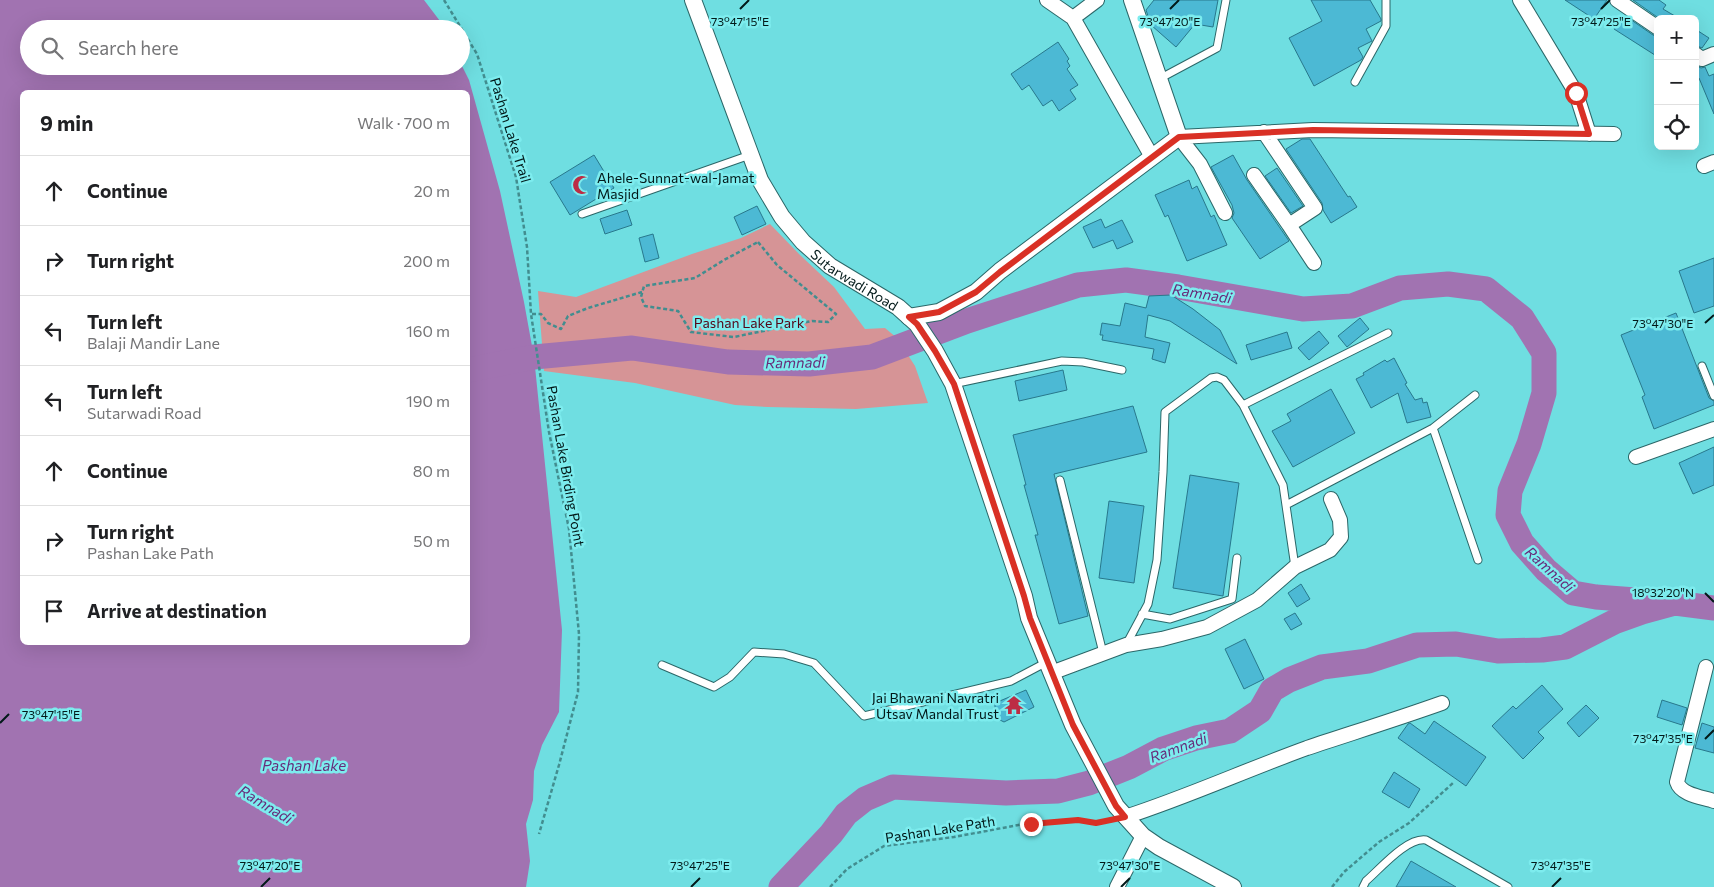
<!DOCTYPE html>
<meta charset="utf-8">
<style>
:root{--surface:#fff;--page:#f2f2f2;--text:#202124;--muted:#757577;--line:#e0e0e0}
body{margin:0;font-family:Commissioner,sans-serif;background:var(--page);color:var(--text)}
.controls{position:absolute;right:15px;top:15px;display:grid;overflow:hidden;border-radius:8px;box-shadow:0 5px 20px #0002}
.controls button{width:45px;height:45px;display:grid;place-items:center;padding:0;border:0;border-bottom:1px solid var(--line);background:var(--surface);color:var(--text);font:25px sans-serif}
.stop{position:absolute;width:15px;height:15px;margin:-11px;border:4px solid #d93025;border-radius:50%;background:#fff}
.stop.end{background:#d93025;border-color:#fff;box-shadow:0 1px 5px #0008}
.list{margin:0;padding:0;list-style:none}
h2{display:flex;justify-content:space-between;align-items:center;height:65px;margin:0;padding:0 20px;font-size:21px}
h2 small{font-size:16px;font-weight:400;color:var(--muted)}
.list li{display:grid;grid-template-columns:32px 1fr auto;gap:15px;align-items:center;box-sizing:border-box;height:70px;padding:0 20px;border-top:1px solid var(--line)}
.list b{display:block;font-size:19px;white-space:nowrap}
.list p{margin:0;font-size:16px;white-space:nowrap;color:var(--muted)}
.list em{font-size:16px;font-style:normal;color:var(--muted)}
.icon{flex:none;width:28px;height:28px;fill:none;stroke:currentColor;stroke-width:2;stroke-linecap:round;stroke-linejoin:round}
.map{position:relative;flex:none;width:1714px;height:887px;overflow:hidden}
.search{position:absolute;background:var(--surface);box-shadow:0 5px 20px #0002;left:20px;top:20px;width:450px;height:55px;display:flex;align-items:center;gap:12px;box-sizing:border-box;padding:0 18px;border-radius:28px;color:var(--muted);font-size:19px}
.panel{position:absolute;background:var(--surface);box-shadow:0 5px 20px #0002;left:20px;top:90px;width:450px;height:555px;border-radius:8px}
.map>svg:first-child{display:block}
.green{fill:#d69496}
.water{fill:#a173b1;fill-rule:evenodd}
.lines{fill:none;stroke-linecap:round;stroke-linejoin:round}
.river{stroke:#a173b1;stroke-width:25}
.building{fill:#4cb9d4;stroke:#28788c}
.service-casing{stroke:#2b6768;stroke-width:9}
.minor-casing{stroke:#2b6768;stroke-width:16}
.tertiary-casing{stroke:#2b6768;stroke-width:18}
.path{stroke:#428d8f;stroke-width:2.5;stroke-dasharray:4 2.5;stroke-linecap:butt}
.service{stroke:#fff;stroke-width:7}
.minor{stroke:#fff;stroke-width:14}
.tertiary{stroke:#fff;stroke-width:16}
.route{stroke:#d93025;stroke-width:6}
.ticks{fill:none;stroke:#021919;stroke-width:2}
.labels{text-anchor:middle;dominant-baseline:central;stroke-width:5;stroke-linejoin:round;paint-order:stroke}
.street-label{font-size:14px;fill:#021919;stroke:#7decee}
.poi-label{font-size:14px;fill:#021919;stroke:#7decee;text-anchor:start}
.park-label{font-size:14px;fill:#540516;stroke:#7decee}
.water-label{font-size:15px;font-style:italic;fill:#672c7a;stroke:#7decee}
.ticks-label{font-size:12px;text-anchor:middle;fill:#021919;stroke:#7decee;stroke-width:5;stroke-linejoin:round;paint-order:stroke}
</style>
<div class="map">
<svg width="1714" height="887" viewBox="0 0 1714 887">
<rect width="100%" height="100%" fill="#6fdee1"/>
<path class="green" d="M770,224L799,254L834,287L865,329L885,328L897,338L915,366L928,403L856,409L768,407L735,405L635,383L544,371L538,291L576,297L692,254L741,238Z"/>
<path class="water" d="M0,0H424L443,25L445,29H29V66H461V64L469,80L500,191L524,302L534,357L562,630L559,712L542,745L534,771L533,800L526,824L530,861L526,887H0ZM22,92H468V642H22Z"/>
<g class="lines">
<path class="river" d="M468,370L534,357L632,348L728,362L809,364L872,357L967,321L1078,285L1126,280L1178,287L1303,309L1352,306L1400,288L1448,284L1486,289L1522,318L1544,353V393L1529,444L1510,491L1508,515L1522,543L1546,570L1573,593L1596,597L1675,603
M781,887L831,834L846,814L865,799L893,787L1006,793L1058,791L1089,783L1129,767L1163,749L1196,738L1230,731L1260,711L1272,690L1289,680L1322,667L1368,661L1417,645L1456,644L1498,651L1542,650L1565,647L1614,622L1642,612L1675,603L1714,608"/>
</g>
<path class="building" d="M1154,0H1218L1213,27L1195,24L1176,47L1151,25L1146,10Z
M1311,0H1370L1381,19V21L1366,29L1372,41L1358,48L1363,57L1361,60L1314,86L1289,38L1322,21Z
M1565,0H1607L1594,19Z
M1633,0H1659L1666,5L1663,9L1680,19H1660Z
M1624,15L1653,35L1658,37V57L1614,29Z
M1695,29L1709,38L1702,48L1695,45Z
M1058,42L1069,59L1067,61L1070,66L1067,69L1078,85L1070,90L1076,99L1059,111L1052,100L1043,106L1029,85L1022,90L1011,74Z
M1695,65L1701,68L1705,67L1709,76L1714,74V114L1699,78L1695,80Z
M1302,139H1310L1348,197L1350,196L1357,207L1331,223L1323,210L1322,203L1286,149Z
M594,155L614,188L570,215L550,182Z
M1233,155L1247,180L1289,241L1260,259L1232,218L1234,213L1232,205L1211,167Z
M1277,168L1303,206L1291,213L1265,176Z
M1189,180L1192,189L1197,186L1211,217L1214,215L1227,245L1187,261L1168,215L1165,217L1155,195Z
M757,206L766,224L742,235L734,217Z
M627,210L632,225L605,234L600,219Z
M1101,219L1105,228L1122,220L1133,242L1117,249L1113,240L1093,248L1083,227Z
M653,234L659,258L645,262L639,238Z
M1714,258V306L1694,313L1679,271Z
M1171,295L1193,309L1220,330L1237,364L1170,321L1148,315L1145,337L1170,343L1165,363L1152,359L1154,349L1102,340L1103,335H1100L1102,323L1120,326L1125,303L1146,308L1149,296Z
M1676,313L1709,398L1714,401V405L1654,429L1642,397L1645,395L1621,335Z
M1360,318L1369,329L1347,347L1338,336Z
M1319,331L1329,343L1309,360L1298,348Z
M1287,332L1292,348L1251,360L1246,345Z
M1394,358L1407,383L1405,384L1415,400L1422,398L1423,403L1427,402L1431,417L1407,423L1398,393L1371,408L1356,379L1364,375L1363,373L1385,360L1387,362Z
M1063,370L1067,390L1019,401L1015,381Z
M1331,389L1355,433L1293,467L1272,431L1291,421L1287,414Z
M1133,406L1147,452L1054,474L1088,616L1059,624L1035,535H1038L1024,485H1026L1013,435Z
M1714,447V485L1693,494L1679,463Z
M1190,475L1239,483L1223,596L1173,588Z
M1109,501L1144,506L1134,583L1099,578Z
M1301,584L1310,599L1297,607L1288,593Z
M1295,613L1302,624L1291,630L1284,619Z
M1245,639L1264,679L1244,689L1225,649Z
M1542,685L1563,709L1538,732L1544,738L1523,759L1492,726L1513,706L1516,709Z
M1026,690L1034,707L1004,722L1000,720L995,711V703Z
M1662,700L1687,708L1682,725L1657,717Z
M1586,705L1599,718L1579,737L1567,723Z
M1434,721L1486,757L1466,786L1398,738L1408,724L1410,723L1425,734Z
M1702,723L1714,727V753L1695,748Z
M1394,772L1420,789L1409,808L1382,792Z
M1411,861L1456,887H1396Z"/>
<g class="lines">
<g class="service-casing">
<path id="service" d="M1159,79L1217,48L1226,0
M1355,82L1386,26V0
M582,214L750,155
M1702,366L1714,396
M953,384L1062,361L1083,362L1122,370
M1243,405L1388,333
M1433,428L1478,560
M1060,480L1103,653
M1286,505L1433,428L1475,395
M1142,614L1170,619L1232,599L1237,558
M1126,645L1148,604L1157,560L1163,472L1165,412L1211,378L1217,377L1224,380L1243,405L1283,485L1295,567
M662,665L714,687L730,677L754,652L784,654L814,663L864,716L1011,681L1047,662
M1363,887L1366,881C1380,869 1407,837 1426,840L1508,887"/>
</g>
<g class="minor-casing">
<path id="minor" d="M1047,0L1073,18L1097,0
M1520,0L1576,93L1589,134
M1617,0L1658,28
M1073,18L1152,157
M1695,54L1702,59L1714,54
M1179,137L1313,130L1614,134
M1179,137L1200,164L1225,213
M1704,166L1714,162
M1254,175L1289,225L1315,208L1264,132
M1289,225L1314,263
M1636,457L1714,429
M1706,667L1677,782C1681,795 1702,797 1714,801
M1051,673L1126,645L1162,639L1207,627L1257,600L1295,567L1330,550L1341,537L1340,520L1331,499
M1125,817C1187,797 1246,770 1307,748C1352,733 1397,719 1442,703
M1117,887L1143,836"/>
</g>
<g class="tertiary-casing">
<g id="tertiary">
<path id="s1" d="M693,0L760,180L782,217L803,242L830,266L898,307L917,324L935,351L953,384L1024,596L1029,618L1073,725L1116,806L1143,836L1159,847L1233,887"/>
<path d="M909,317L939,312L976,292L1000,271L1179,137L1132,0"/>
</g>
</g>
<path class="path" d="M444,0L477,54L516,177L527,247L531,314L549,432L569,529L579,634L578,692L559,765L539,834
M758,242L777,265L836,314L828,322L812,321L734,337L691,332L678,311L645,306L641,297L644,286L695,278L724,260Z
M532,314H541L548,323L561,329L568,316L588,308L642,292
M830,887L847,869L884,846L954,837L1029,823L1078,820L1096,823L1109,820
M1332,887L1344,872L1379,842L1409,823L1453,783"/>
<use href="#service" class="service"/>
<use href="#minor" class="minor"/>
<use href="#tertiary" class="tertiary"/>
</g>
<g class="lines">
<path class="route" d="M1031,824L1078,820L1096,823L1125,817L1116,806L1073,725L1030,618L1024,596L954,384L935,351L917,324L909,317L939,312L976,292L1000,272L1179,137L1313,130L1589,134L1576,93"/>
</g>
<path class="ticks" d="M740,9L749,0M1170,9L1179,0M1601,9L1610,0M1705,323L1714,315M1705,593L1714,602M0,723L9,714M1705,739L1714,730M261,887L270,878M691,887L700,878M1121,887L1130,878M1552,887L1561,878"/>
<defs>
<g id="mosque-bare" transform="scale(1.5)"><path d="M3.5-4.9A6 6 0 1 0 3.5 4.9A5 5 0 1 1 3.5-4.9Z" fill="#bd2c44" stroke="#7decee" stroke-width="2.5" paint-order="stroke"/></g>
<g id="temple-bare" transform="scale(1.5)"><path d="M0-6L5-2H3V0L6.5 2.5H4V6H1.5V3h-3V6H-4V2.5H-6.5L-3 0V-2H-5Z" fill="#bd2c44" stroke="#7decee" stroke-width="2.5" paint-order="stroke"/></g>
</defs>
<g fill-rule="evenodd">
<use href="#mosque-bare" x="582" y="185"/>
<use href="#temple-bare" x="1014" y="705"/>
</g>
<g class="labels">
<g class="street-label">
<text transform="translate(511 130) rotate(73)">Pashan Lake Trail</text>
<text stroke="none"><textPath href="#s1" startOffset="332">Sutarwadi Road</textPath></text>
<text transform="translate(566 466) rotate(80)">Pashan Lake Birding Point</text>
<text transform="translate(940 829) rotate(-9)">Pashan Lake Path</text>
</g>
<g class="poi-label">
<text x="597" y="177">Ahele-Sunnat-wal-Jamat<tspan x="597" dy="16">Masjid</tspan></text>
<text x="999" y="697" text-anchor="end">Jai Bhawani Navratri<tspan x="999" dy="16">Utsav Mandal Trust</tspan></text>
</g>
<g class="park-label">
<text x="749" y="322">Pashan Lake Park</text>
</g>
<g class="water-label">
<text transform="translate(1202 293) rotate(9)">Ramnadi</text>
<text transform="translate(795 362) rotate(-1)">Ramnadi</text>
<text transform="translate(1550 569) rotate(42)">Ramnadi</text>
<text transform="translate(1178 747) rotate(-20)">Ramnadi</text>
<text x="304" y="765">Pashan Lake</text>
<text transform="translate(266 804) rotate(31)">Ramnadi</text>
</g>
</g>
<g class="ticks-label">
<text x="740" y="26">73°47'15"E</text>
<text x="1170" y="26">73°47'20"E</text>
<text x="1601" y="26">73°47'25"E</text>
<text x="1663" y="328">73°47'30"E</text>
<text x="1663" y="597">18°32'20"N</text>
<text x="51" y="719">73°47'15"E</text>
<text x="1663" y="743">73°47'35"E</text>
<text x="270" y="870">73°47'20"E</text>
<text x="700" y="870">73°47'25"E</text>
<text x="1130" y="870">73°47'30"E</text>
<text x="1561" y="870">73°47'35"E</text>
</g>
</svg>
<div class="controls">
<button>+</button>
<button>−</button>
<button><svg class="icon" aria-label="locate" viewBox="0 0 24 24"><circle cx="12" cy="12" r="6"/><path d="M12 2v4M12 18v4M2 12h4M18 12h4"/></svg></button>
</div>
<div class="stop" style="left:1576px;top:93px"></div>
<div class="stop end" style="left:1031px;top:824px"></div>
<div class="search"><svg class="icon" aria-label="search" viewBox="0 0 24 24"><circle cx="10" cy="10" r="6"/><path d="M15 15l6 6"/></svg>Search here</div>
<section class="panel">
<h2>9 min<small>Walk · 700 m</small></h2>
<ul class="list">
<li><svg class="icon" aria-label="ahead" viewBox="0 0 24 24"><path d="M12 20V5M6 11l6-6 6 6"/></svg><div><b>Continue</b></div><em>20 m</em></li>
<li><svg class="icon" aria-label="right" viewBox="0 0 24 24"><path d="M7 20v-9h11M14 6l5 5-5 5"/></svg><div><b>Turn right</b></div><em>200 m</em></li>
<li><svg class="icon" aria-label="left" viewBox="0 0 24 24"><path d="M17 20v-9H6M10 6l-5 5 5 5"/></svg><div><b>Turn left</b><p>Balaji Mandir Lane</p></div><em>160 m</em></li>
<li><svg class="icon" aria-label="left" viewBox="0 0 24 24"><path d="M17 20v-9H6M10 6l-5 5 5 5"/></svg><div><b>Turn left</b><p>Sutarwadi Road</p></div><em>190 m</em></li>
<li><svg class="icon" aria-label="ahead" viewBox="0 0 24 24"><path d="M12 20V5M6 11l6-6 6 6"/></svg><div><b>Continue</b></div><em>80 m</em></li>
<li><svg class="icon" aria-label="right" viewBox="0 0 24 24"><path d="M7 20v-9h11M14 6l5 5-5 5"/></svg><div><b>Turn right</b><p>Pashan Lake Path</p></div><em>50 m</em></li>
<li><svg class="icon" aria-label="arrive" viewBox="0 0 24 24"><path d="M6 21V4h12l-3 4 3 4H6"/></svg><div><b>Arrive at destination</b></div></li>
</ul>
</section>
</div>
